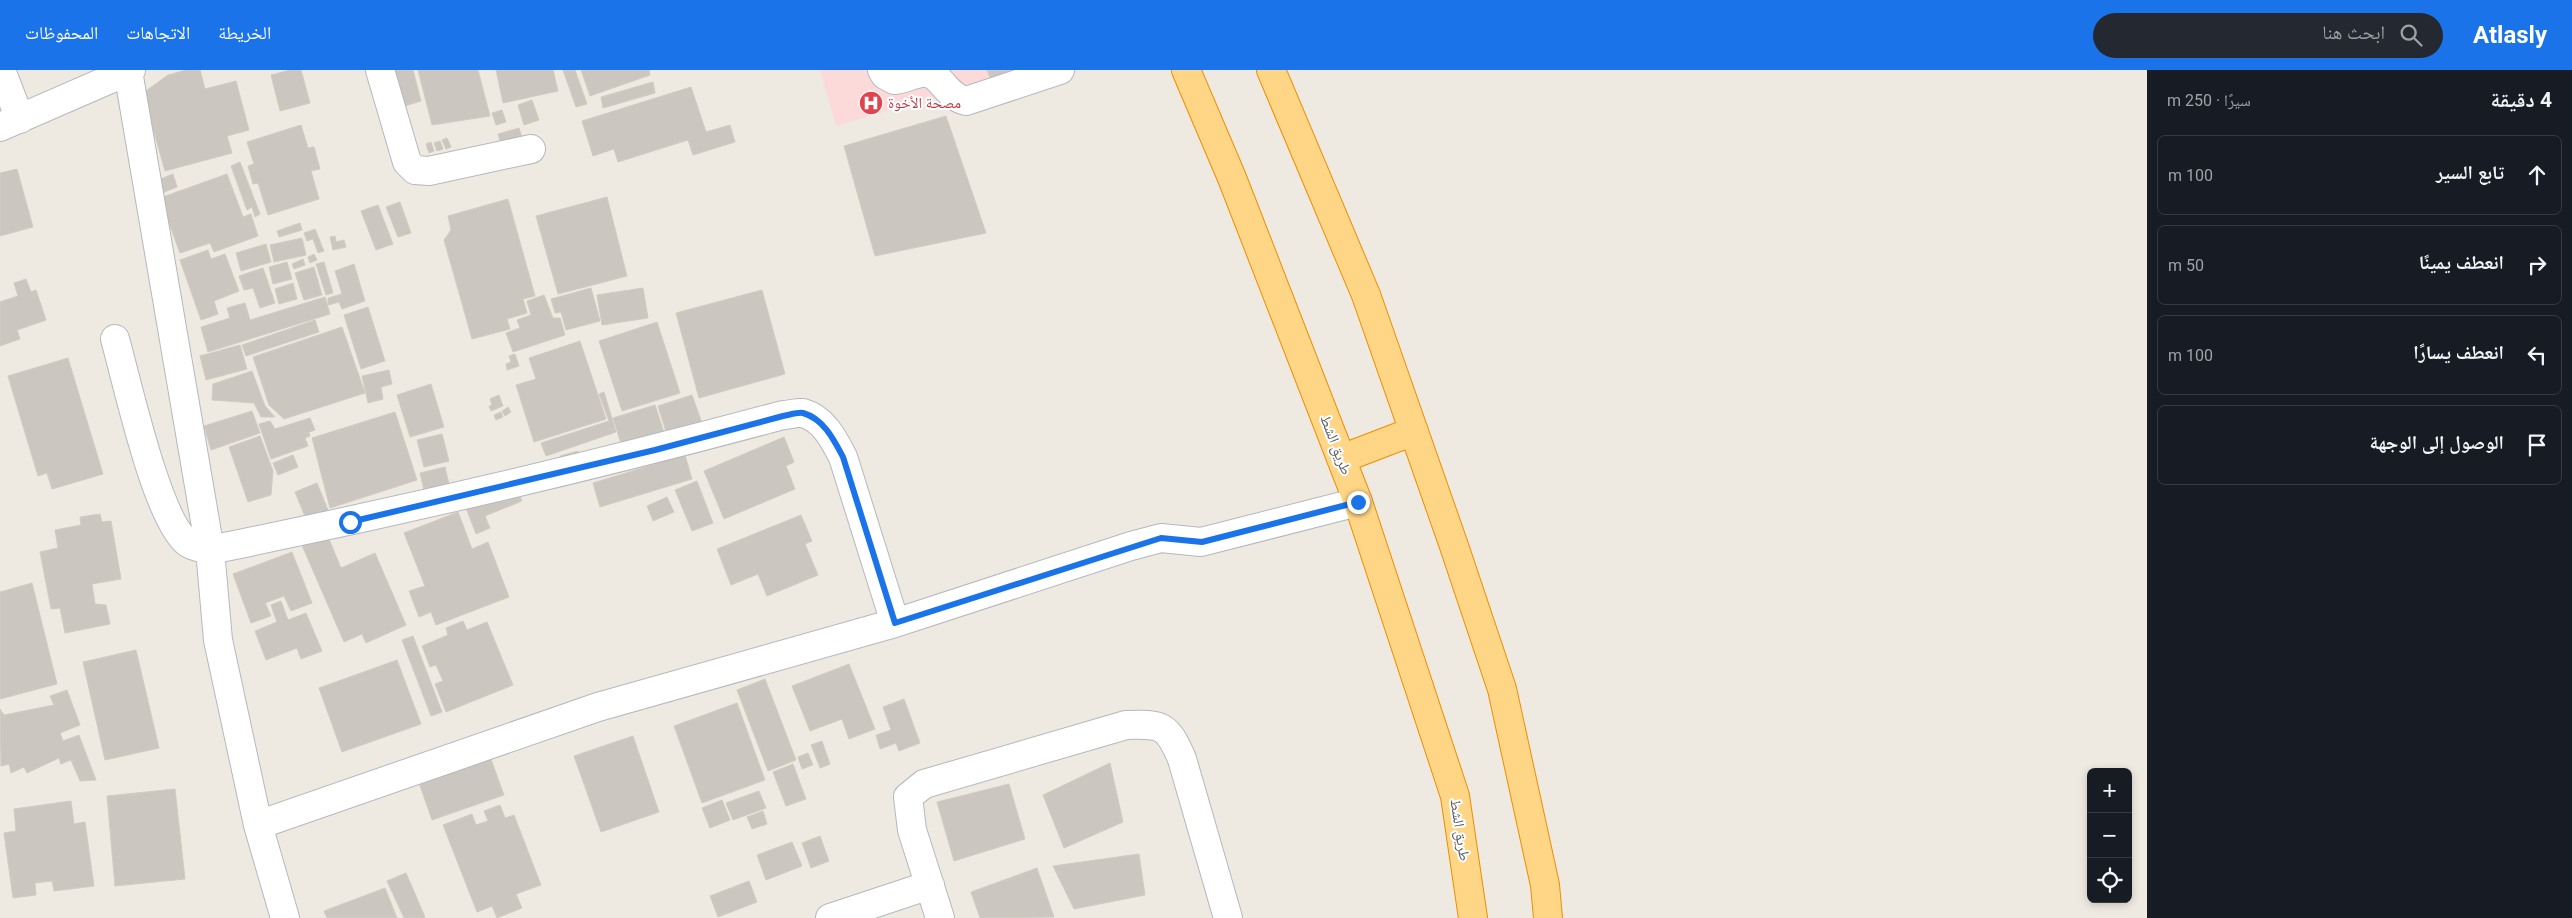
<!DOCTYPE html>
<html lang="ar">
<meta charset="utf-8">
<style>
:root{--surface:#171b24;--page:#242831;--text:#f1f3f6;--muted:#9ea1a6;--line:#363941;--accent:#1a73e8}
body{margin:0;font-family:Roboto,"Noto Naskh Arabic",sans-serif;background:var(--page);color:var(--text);direction:rtl}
.controls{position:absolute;right:15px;bottom:15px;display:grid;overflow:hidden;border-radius:8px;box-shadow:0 2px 8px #0003}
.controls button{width:45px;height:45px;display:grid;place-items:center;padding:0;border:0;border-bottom:1px solid var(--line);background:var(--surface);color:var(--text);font:25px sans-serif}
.stop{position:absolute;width:15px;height:15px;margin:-11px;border:4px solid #1a73e8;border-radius:50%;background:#fff}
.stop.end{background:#1a73e8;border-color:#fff;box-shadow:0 1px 5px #0008}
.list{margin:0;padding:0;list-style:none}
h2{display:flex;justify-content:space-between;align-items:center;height:65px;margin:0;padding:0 20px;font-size:21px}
h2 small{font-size:16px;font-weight:400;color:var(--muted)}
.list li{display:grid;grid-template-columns:32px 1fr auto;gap:15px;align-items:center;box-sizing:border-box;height:80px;margin:0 10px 10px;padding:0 10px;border:1px solid var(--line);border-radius:8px}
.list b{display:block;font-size:19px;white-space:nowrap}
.list em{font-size:16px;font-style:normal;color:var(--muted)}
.icon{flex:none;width:28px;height:28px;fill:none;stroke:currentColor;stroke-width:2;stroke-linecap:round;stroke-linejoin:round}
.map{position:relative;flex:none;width:2147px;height:848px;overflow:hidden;direction:ltr}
header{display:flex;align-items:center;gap:30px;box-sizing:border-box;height:70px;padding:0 25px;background:var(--accent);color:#fff}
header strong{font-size:24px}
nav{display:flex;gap:28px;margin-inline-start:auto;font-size:18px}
.search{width:350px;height:45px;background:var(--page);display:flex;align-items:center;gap:12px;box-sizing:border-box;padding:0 18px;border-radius:28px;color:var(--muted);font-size:19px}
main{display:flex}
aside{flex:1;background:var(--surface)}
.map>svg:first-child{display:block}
.medical{fill:#fddada}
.building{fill:#cbc7c0;stroke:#d3cbbf}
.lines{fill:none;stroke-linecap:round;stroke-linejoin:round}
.minor-casing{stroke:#b4b8bd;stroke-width:30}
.highway-casing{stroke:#ee8e00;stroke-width:30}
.minor{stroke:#fff;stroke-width:28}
.highway{stroke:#ffd586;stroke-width:28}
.route{stroke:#1a73e8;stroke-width:6}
.labels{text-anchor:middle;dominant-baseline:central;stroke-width:4;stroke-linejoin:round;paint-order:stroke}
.health-label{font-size:15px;fill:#be3a42;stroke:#fff;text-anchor:start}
.street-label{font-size:15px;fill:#595f63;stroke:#fff}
</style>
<header>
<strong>Atlasly</strong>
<div class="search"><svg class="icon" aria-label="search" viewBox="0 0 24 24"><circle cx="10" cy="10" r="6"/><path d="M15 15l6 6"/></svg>ابحث هنا</div>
<nav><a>الخريطة</a><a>الاتجاهات</a><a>المحفوظات</a></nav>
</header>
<main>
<aside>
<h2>4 دقيقة<small>سيرًا · 250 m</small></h2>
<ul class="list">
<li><svg class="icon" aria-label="ahead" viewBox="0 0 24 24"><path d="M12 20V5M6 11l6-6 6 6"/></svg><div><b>تابع السير</b></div><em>100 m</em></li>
<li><svg class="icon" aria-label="right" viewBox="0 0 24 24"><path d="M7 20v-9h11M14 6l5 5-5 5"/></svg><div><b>انعطف يمينًا</b></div><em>50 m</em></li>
<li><svg class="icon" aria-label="left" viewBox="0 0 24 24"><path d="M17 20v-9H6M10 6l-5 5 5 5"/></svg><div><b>انعطف يسارًا</b></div><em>100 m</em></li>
<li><svg class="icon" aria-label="arrive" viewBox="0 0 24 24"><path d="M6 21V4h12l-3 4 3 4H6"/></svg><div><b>الوصول إلى الوجهة</b></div></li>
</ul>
</aside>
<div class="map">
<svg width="2147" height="848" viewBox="0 0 2147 848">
<rect width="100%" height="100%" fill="#eeeae1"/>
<path class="medical" d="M820,0H1027L836,56Z"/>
<path class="building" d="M186,0H200L205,19L236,11L249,60L227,66L232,83L165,101L143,23L168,5Z
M290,0H301L310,33L280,41L271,5Z
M391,0H413L421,31L401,37Z
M418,0H478L490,46L432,55Z
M496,0H553L558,21L503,33Z
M563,0H575L587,34L576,37Z
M581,0H649L650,5L590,26Z
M987,0H1027L991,10Z
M653,12L655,23L603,38L601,27Z
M691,17L706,62L730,55L735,72L693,85L688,70L618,92L614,79L593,86L582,51Z
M532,30L539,50L524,55L518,35Z
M502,40L506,52L496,55L492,43Z
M946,46L986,163L875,186L844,76Z
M301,55L308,78L314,77L320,99L311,101L319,129L268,145L258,113L253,114L248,96L254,94L247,72Z
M519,58L523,71L502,77L498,64Z
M447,68L451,77L446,79L442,70Z
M440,71L443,79L437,81L434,73Z
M431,72L434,81L429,83L426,74Z
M240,92L260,144L255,147L252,137L247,140L231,96Z
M17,99L33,157L0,166V103Z
M173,104L177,117L162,123L158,110Z
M227,104L243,147L251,144L258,166L214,182L210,173L180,183L160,128Z
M607,127L627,206L558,224L536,146Z
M508,129L535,226L523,229L527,243L507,249L510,259L472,269L444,170L451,160L448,146Z
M400,132L411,163L398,167L386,137Z
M378,135L393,174L376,180L361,141Z
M300,153L302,160L279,167L277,161Z
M315,159L324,181L318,183L313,169L307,171L304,163Z
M335,166L336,172L344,170L346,177L333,180L330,167Z
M302,168L306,185L274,192L270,175Z
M266,174L271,192L241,201L236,183Z
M208,180L211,189L225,184L239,221L214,231L218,244L201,250L180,190Z
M314,184L317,190L310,193L308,187Z
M303,189L305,195L294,199L292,194Z
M287,192L292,209L273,214L269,197Z
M324,192L333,223L326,225L316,194Z
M354,194L365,231L342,239L339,232L328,235V228L342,224L335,201Z
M314,197L322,225L304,230L295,203Z
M263,198L275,233L260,238L253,218L244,220L239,206Z
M26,209L31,222L36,220L46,250L17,260L20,269L0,276V232L18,226L14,213Z
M293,213L297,229L279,234L275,219Z
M591,218L600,251L566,260L561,242L555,243L551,229Z
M643,218L648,248L602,255L597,225Z
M762,220L785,304L699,328L676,243Z
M544,225L553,248H560L565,265L513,282L506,263L520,258L517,250L531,245L527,231Z
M325,227L330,244L208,282L201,257L230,248L227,238L245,233L250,250Z
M368,237L385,291L361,299L344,245Z
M315,250L319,262L246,286L242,275Z
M657,252L680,323L622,341L599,271Z
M342,257L365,323L284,349L269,335L253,287Z
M580,271L606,349L534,372L516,315L536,309L529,288Z
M240,275L247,299L206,310L200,286Z
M515,284L519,296L507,300L506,294L511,292L509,286Z
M68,288L103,404L52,419L47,403L38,406L8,306Z
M389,300L392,314L381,317L383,329L368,333L362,306Z
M252,301L265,336L275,347H261L254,333L212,330L213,314Z
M431,314L444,357L410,367L397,325Z
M604,322L616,362L546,386L541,373L609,351L599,324Z
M499,325L503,336L491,341L489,336L492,335L490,329Z
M692,325L703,356L668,368L658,336Z
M655,335L666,369L624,383L613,348Z
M508,337L511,342L505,346L502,341Z
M252,341L260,363L211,380L204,356Z
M395,342L417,410L330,438L312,368Z
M501,342L503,347L496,350L494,345Z
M310,348L315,360L309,362L310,366L305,368L308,376L271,389L259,354L270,351L275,359Z
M442,364L449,391L424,397L417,370Z
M260,366L273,401L271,425L248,432L229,377Z
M784,367L794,392L786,396L795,419L724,449L704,401Z
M578,381L580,388L562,393L560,386Z
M293,385L298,397L278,405L273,393Z
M685,385L692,409L600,437L593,413Z
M445,397L449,414L424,420L420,403Z
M697,411L713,453L692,461L675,420Z
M317,413L328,440L306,449L295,422Z
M517,418L522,431L485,446L490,458L476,464L466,438Z
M667,427L674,442L653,451L647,436Z
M458,442L472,479L488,472L509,527L436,555L431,542L419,547L409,521L425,516L404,463Z
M100,444L102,452L111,451L121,509L92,514L95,534L106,535L110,554L65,563L60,538L51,539L40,482L58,478L55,460L81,455L80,447Z
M801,445L812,471L805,474L818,505L767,526L758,504L731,515L717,479Z
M326,462L341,498L375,483L406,555L366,573L362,564L344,572L301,473Z
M292,482L312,533L291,541L284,526L265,533L271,546L251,553L233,504Z
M32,513L57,614L0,629V522Z
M281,531L288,550L306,543L322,581L301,589L297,578L266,590L255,561L277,552L271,535Z
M463,551L467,560L487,552L513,615L446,642L435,614L443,611L436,595L430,597L422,576L448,565L446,558Z
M413,566L442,642L431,646L402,570Z
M136,580L159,678L105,690L83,592Z
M397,590L421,654L342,682L319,618Z
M849,594L875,659L849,669L842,649L810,661L792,616Z
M765,609L796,690L768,701L737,620Z
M67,620L80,655L60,663L63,671L79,665L96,710L80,711L71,690L61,694L59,688L27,703L24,697L11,703L9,694L1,696L0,639L4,645L54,635L50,626Z
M904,629L920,673L899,681L896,673L880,679L876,665L891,660L883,637Z
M737,633L765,710L702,733L674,656Z
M633,666L659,742L601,762L574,686Z
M822,671L830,694L820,698L811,675Z
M488,681L504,725L432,750L417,707Z
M808,683L813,695L802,699L798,687Z
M1110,693L1123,752L1064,778L1043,725Z
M793,694L806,729L786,736L773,702Z
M1009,714L1025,769L954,791L937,732Z
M175,719L185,809L115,816L107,726Z
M759,721L766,738L733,750L726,733Z
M722,730L730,750L710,758L702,738Z
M71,731L74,754L85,752L94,816L54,821L52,811L35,813L36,825L13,828L4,763L16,761L14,739Z
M500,735L505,748L514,745L541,815L516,824L522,838L497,848L492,836L477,842L443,755L472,744L476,755L488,751L484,741Z
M763,741L767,754L752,759L747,747Z
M820,766L829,791L811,798L802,773Z
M792,772L802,796L766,810L757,785Z
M1139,784L1145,825L1074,839L1053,796Z
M1037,798L1054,847L980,848L971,822Z
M406,803L425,847L423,848H404L387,811Z
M749,811L757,832L718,847L710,826Z
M385,818L397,848H327L324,841Z"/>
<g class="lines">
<g class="minor-casing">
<path id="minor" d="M1,0L20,49
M380,0L407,92L415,100L429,101L531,79
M882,0L885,5L894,10C904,10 915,2 925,3C941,3 945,26 966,31L1060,0
M128,1L210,480L218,570L258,755L285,848
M0,57L131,0
M115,269C127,311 157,451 188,473C193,477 204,478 210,480C403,441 594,396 783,345C789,345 798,342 803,343C824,349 834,370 843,387L895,553
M258,755L598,637L895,553L1131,476L1161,468L1201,472L1358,432
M830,848L930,815
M940,848L912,760L908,727L924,714L1126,655C1162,654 1167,654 1182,689L1228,848"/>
</g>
<g class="highway-casing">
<path id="highway" d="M1186,0L1232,108L1358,432L1455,726L1473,848
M1271,0L1366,225L1454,476L1502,619L1545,815L1548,848
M1341,389L1414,361"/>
</g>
<use href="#minor" class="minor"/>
<use href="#highway" class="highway"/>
</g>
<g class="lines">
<path class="route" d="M350,452L655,380L783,346C789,345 798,342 803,343C824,349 834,370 843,387L895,553L1161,468L1202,472L1358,432"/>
</g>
<defs>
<g id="hospital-disc" transform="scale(1.25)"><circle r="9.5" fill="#e0444e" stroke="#fff"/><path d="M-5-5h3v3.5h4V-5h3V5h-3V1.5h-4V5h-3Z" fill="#fff"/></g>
</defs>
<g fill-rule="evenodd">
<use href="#hospital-disc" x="871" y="33"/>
</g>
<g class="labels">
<g class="health-label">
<text x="888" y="33">مصحة الأخوة</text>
</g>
<g class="street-label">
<text transform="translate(1336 375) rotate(69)">طريق الشط</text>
<text transform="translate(1460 760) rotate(81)">طريق الشط</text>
</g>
</g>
</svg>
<div class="controls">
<button>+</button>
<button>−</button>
<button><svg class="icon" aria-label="locate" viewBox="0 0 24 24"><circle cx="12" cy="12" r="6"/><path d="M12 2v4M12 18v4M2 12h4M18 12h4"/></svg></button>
</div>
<div class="stop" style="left:350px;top:452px"></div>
<div class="stop end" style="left:1358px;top:432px"></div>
</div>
</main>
